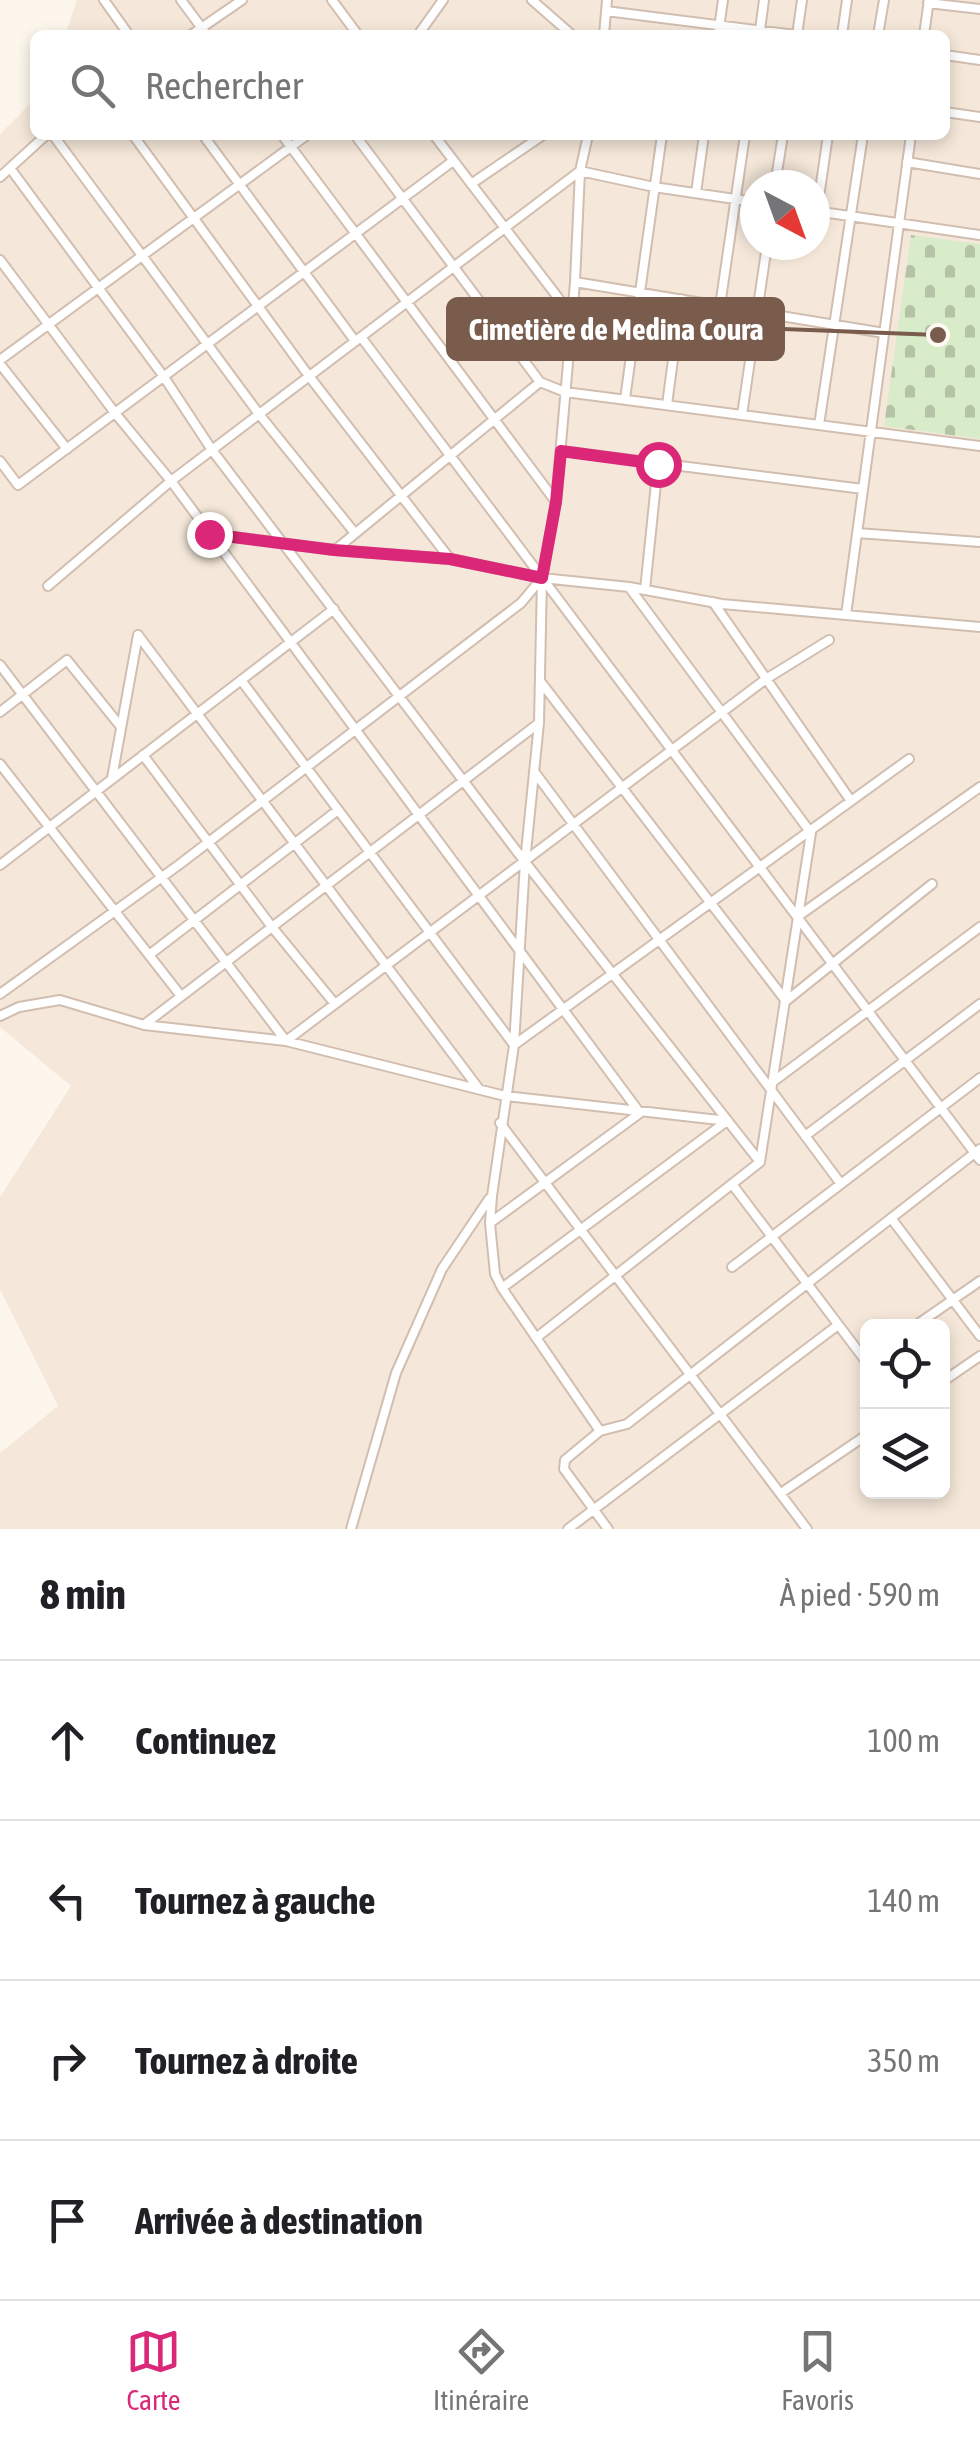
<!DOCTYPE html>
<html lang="fr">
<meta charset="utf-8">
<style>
:root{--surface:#fff;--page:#f2f2f2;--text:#202124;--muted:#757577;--line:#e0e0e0;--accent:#db2777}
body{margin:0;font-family:"Asap Condensed",sans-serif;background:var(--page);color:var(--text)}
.controls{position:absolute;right:30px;bottom:30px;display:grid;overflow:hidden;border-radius:15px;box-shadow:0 5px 15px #0003}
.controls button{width:90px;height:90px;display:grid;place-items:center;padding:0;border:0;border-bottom:2px solid var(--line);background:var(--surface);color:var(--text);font:50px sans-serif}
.compass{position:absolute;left:740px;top:170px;width:90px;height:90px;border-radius:50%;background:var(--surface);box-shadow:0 5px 15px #0003;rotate:139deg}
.stop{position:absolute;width:30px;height:30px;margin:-22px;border:8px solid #db2777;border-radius:50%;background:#fff}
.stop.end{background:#db2777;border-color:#fff;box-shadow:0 2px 10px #0008}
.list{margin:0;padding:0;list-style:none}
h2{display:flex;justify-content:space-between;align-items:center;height:130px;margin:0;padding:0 40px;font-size:42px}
h2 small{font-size:32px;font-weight:400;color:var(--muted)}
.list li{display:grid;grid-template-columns:65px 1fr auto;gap:30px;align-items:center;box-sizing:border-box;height:160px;padding:0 40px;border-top:2px solid var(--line)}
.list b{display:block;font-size:38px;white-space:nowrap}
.list em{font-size:32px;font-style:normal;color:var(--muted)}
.icon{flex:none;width:55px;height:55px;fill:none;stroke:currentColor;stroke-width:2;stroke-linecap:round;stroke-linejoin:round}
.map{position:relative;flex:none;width:980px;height:1529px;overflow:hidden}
.search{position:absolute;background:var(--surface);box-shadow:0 5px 15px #0003;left:30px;right:30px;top:30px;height:110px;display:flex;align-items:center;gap:25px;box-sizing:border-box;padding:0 35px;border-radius:15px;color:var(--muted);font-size:38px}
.sheet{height:770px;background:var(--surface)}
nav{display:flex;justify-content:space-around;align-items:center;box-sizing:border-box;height:140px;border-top:2px solid var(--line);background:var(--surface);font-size:28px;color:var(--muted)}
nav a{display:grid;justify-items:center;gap:5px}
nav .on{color:var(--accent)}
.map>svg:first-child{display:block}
.residential{fill:#f5e8da;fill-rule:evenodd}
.cemetery{fill:url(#cemetery-stones)}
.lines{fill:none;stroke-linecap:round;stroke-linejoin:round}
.minor-casing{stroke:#d1beb0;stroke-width:12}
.minor{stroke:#fff;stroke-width:8}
.route{stroke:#db2777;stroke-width:12}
.leader{fill:none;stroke:#7a5c4d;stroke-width:4}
.callout-dot{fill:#7a5c4d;stroke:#fffaf3;stroke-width:4}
.callout{fill:#7a5c4d;stroke:#7a5c4d;stroke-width:4}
.callout-label{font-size:30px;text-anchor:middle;font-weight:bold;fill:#fff}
</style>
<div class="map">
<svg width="980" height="1529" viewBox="0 0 980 1529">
<defs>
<pattern id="cemetery-stones" width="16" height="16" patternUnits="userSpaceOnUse" patternTransform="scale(2.5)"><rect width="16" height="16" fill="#d8ecc9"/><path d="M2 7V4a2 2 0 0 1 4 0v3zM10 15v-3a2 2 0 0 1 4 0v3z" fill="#b4c2a5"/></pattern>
</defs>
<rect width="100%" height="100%" fill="#fdf6ec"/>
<path class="residential" d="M77,0H980V1529H0V1453L58,1406L0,1289V1197L71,1086L0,1027V134L35,99V135H945V35H65ZM755,185H815V245H755ZM868,1326H942V1492H868Z"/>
<path class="cemetery" d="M911,235L980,244V439L884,426Z"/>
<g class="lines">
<g class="minor-casing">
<path id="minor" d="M104,0L129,35
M181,0L207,35
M332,0L358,35
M532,0L572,35
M928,3L980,9
M606,11L796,35
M760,30L764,0
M191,35L242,0
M418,35L443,0
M604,35L607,0
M718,35L723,0
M797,35L802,0
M842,35L847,0
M878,35L884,0
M924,35L929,0
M945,55L980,60
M945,112L980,117
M53,135L259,414L354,532
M133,135L309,376L450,559
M203,135L355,341
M282,135L556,502
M355,135L540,382L565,392L980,446
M434,135L572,316
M588,135L580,171L575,282L556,502L542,578L539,723L525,862L514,1045L492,1196L490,1223L495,1274L502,1288L600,1431L565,1460L564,1469L608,1529
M907,162L980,174
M10,168L164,377L212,450L525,862L760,1162
M0,177L46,135
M471,184L543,135
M775,185L783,135
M696,193L704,135
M815,211L980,235
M817,211L828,135
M0,260L115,413L171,481L640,1113L490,1223
M575,282L884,333
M720,306L745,135
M361,337L980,1160
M0,360L307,135
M0,364L67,449
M625,399L662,135
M667,405L681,299
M742,415L767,245
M819,425L863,135
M561,451L863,489
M0,461L18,485L453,161
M857,533L980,542
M210,534L335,550L450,559L542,578
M335,550L540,382
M48,586L171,481L580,171L654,187L755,202
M645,590L658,464
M713,602L851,801
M846,615L911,135
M138,635L479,1089
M0,665L286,1041L766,679L829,640
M241,680L514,1045L909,759
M540,681L786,1001L932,884
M0,712L67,660L121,727
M143,755L272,927L335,1004
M0,764L181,996
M536,774L841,1184
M112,778L138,635
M0,865L334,609
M797,917L980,787
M149,955L338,810
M0,994L180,864L521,603L542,578L629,587L722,604L980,627
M0,1016L19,1007L60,1000L144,1025L286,1041L505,1096L728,1121
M145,1024L539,723
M774,1081L980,927
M500,1123L807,1529
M805,1136L980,1004
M732,1184L868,1364
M891,1218L980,1336
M732,1267L980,1078
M502,1288L727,1121
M915,1326L980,1281
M536,1338L760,1162L811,833L629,587
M942,1382L980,1356
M600,1431L627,1424L980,1149
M781,1493L868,1434
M351,1529L396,1373L442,1269L489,1199
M568,1529L838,1325"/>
</g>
<use href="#minor" class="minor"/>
</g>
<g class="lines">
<path class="route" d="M209,534L334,550L450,559L542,578L556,502L561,451L658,464"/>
</g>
<path class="leader" d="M938 335L783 329"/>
<circle class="callout-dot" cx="938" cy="335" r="10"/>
<rect class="callout" x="448" y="299" width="335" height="60" rx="10"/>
<g class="callout-label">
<text x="616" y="340">Cimetière de Medina Coura</text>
</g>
</svg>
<div class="controls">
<button><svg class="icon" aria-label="locate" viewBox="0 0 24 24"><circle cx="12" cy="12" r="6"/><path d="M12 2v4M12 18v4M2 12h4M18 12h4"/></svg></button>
<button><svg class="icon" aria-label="layers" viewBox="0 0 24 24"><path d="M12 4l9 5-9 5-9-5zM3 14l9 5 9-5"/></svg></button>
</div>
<svg class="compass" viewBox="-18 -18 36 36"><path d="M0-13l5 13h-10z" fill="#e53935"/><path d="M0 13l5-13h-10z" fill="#757577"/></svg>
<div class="stop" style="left:658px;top:464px"></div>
<div class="stop end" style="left:209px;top:534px"></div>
<div class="search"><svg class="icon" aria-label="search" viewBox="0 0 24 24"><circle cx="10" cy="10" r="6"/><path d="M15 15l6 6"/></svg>Rechercher</div>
</div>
<section class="sheet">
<h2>8 min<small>À pied · 590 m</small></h2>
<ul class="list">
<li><svg class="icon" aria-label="ahead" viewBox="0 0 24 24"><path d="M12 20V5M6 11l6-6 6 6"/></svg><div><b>Continuez</b></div><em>100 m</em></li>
<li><svg class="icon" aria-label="left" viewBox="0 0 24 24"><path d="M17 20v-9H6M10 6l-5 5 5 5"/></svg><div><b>Tournez à gauche</b></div><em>140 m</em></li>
<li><svg class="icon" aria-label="right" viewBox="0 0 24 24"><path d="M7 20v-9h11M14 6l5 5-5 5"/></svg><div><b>Tournez à droite</b></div><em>350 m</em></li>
<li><svg class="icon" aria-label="arrive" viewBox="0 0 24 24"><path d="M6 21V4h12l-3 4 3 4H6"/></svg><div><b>Arrivée à destination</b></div></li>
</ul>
</section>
<nav>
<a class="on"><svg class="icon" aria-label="map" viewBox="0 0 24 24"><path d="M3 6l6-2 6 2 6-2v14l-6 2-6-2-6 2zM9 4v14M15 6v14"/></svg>Carte</a>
<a><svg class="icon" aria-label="directions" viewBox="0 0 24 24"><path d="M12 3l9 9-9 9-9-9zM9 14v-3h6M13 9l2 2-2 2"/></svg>Itinéraire</a>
<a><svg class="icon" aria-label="saved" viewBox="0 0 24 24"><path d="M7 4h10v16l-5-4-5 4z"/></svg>Favoris</a>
</nav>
